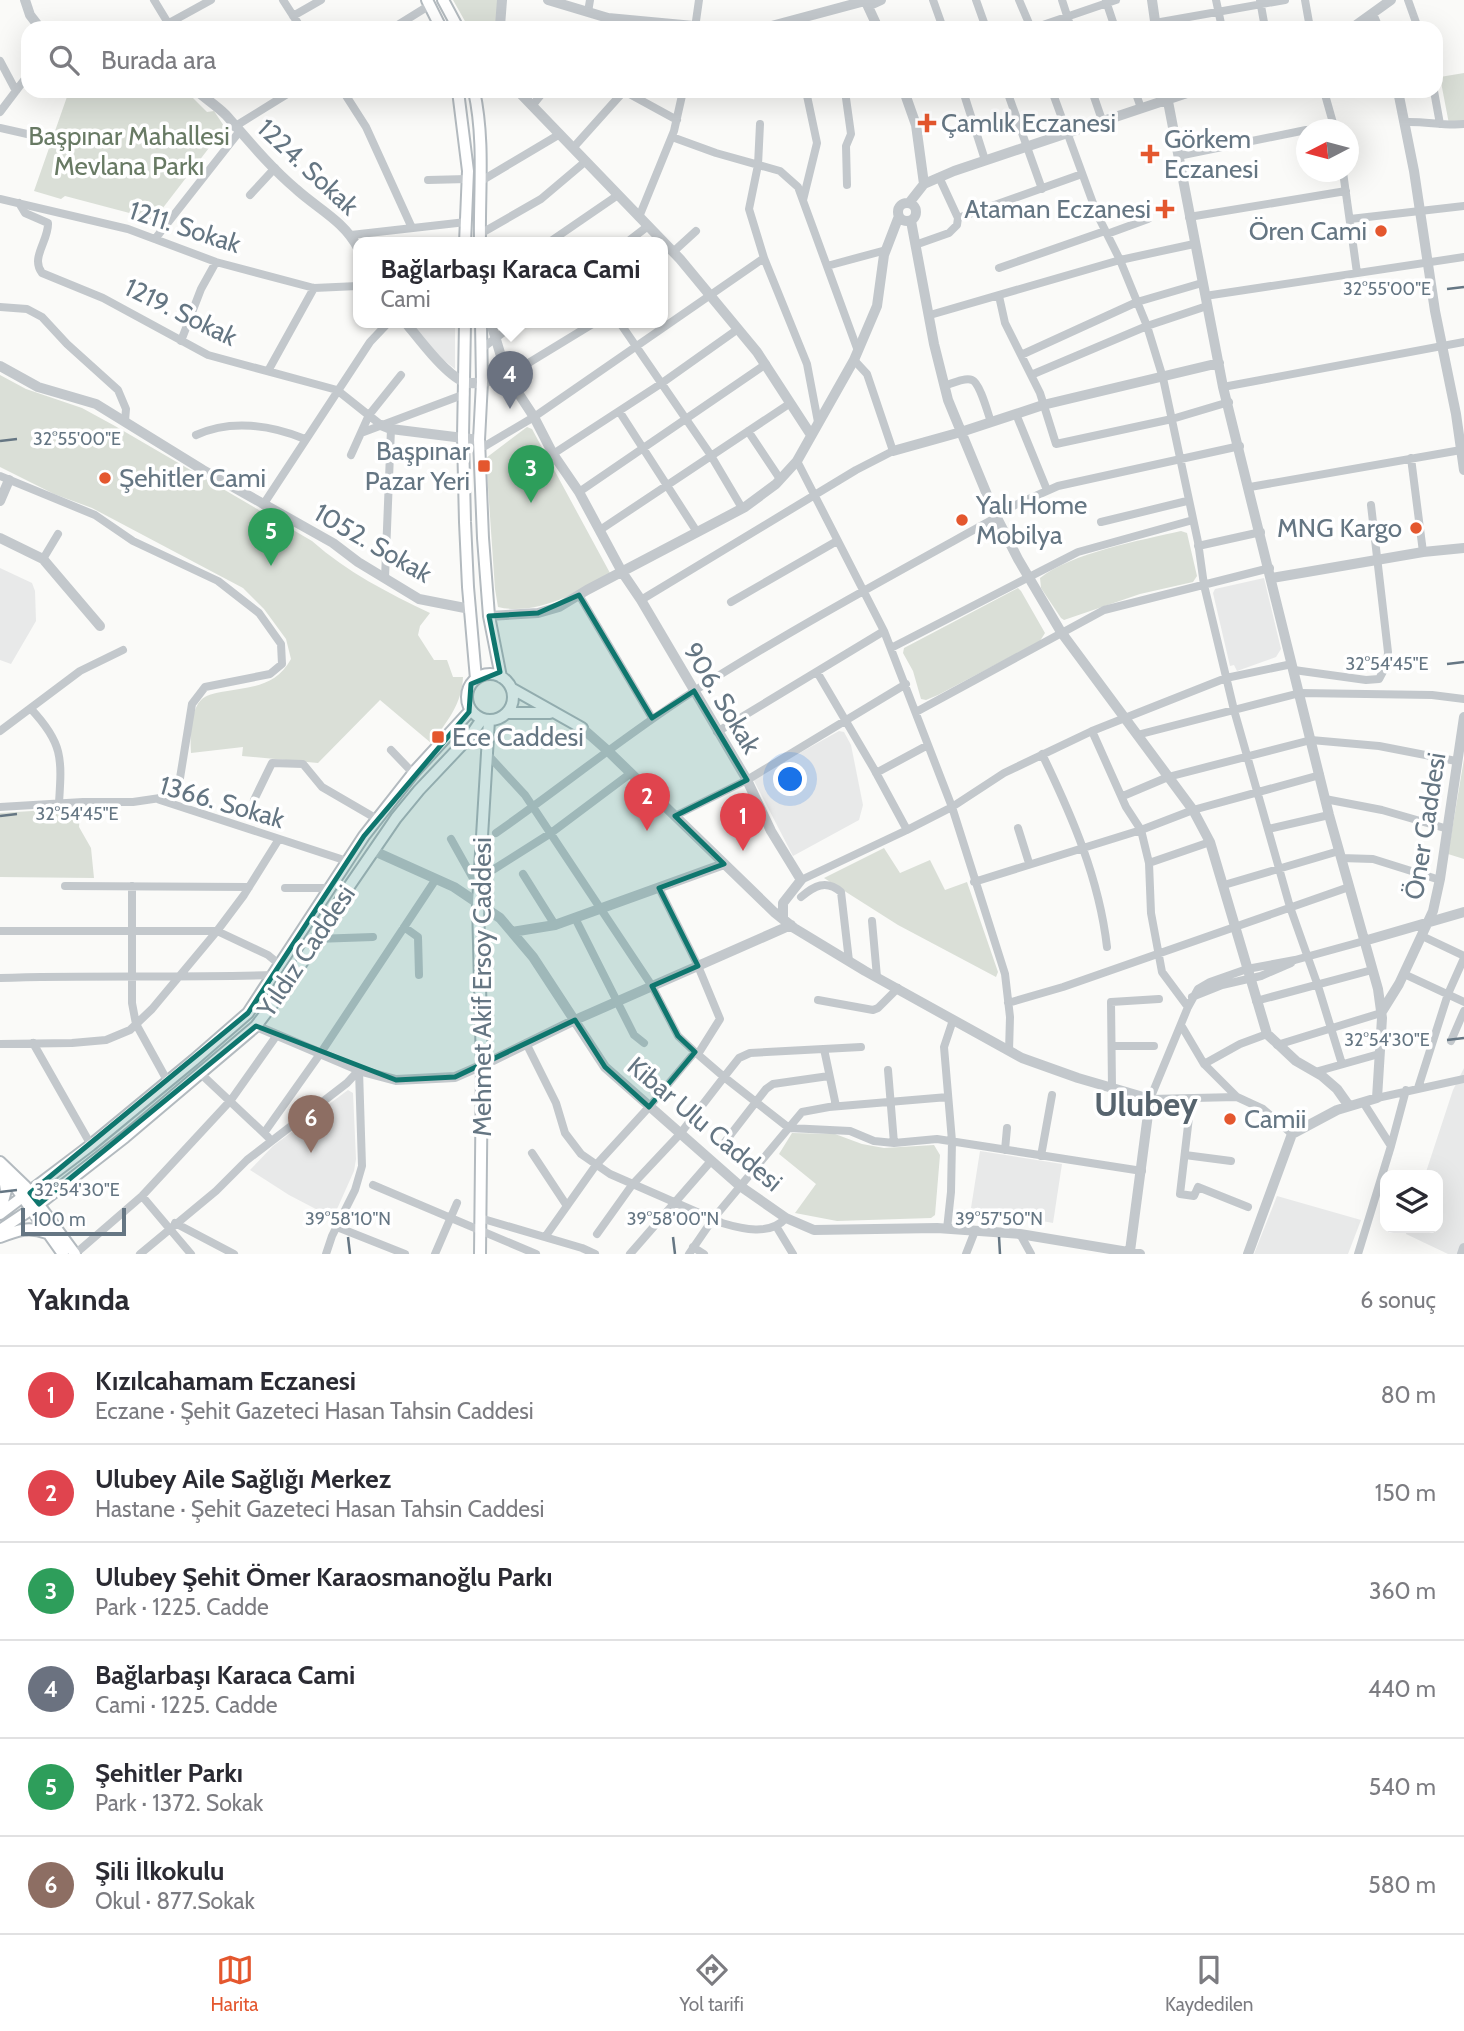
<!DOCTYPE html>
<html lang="tr">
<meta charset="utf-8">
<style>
:root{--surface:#fff;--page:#f7f7f7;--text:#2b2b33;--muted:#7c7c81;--line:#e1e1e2;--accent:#e4572e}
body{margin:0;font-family:Cabin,sans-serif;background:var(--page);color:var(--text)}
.controls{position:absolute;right:21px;bottom:21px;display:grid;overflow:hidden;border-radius:14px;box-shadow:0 7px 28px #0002}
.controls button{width:63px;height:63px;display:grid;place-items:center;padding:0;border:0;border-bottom:2px solid var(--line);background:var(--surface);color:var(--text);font:35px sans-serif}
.compass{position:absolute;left:1296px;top:119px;width:63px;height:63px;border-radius:50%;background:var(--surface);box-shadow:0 7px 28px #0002;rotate:264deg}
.scale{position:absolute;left:21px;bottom:18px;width:105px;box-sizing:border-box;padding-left:7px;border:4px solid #657683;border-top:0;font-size:19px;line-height:24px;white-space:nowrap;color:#657683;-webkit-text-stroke:5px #fff;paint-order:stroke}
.you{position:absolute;left:791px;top:780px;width:24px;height:24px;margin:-18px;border:5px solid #fff;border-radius:50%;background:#1a73e8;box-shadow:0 0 0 10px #1a73e833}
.badge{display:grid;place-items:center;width:46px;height:46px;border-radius:50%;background:var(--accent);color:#fff;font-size:23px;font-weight:700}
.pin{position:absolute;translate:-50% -58px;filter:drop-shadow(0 2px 4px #0008)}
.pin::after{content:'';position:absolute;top:37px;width:24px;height:21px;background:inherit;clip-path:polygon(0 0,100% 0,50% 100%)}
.popup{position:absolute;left:353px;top:237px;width:315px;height:91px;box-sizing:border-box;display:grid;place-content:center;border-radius:14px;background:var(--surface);filter:drop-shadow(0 2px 5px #0005);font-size:23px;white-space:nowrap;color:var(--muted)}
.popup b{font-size:26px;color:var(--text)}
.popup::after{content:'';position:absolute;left:50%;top:100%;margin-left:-14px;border:14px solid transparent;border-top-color:var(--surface)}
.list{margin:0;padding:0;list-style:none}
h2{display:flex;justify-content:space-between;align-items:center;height:91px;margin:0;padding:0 28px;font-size:30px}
h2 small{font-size:23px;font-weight:400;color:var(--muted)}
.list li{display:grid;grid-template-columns:46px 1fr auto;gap:21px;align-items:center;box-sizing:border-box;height:98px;padding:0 28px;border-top:2px solid var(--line)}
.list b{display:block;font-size:26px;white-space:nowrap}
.list p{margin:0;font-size:23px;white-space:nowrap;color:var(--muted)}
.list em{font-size:23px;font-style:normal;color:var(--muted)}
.icon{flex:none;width:38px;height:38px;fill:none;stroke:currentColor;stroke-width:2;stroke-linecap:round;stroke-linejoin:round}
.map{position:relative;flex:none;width:1464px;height:1254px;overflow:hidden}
.search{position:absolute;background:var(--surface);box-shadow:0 7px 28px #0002;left:21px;right:21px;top:21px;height:77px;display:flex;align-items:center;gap:18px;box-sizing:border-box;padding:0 24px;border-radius:21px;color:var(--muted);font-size:26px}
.sheet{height:679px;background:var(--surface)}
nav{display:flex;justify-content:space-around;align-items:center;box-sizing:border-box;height:98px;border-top:2px solid var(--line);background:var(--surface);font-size:19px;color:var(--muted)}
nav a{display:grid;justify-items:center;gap:4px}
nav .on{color:var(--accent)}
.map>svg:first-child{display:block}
.built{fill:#e8e9e9}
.green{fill:#dadfd7}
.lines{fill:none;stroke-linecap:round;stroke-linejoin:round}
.secondary-casing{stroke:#b3babf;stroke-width:14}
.minor{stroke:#c3c8cc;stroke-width:8}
.tertiary{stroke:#c3c8cc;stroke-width:10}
.secondary{stroke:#fff;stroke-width:10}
.marked{fill:#0f766e;fill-opacity:0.2;stroke:#0f766e;stroke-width:5;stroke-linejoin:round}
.ticks{fill:none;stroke:#657683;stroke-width:2.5}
.poi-dot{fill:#e4572e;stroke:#fff;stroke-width:2.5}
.labels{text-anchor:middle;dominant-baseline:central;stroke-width:7;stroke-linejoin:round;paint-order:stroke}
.poi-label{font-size:26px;fill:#657683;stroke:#fff;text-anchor:start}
.park-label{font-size:26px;fill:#687a64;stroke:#fff}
.street-label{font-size:26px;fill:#657683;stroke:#fff}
.district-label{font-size:33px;font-weight:bold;fill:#57646e;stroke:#fff}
.ticks-label{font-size:18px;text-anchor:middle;fill:#657683;stroke:#fff;stroke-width:7;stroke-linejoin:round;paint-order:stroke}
</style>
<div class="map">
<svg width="1464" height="1254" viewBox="0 0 1464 1254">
<rect width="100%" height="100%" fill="#fafaf8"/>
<path class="built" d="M411,323H455V369L435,353Z
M0,568L32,583L35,591L36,621L11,664L0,660Z
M1264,578L1281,649L1276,657L1237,671L1234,665L1230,666L1213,593L1215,589Z
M839,731L844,732L851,745L863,805L859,820L793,856L753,779Z
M1464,1068V1254H1448L1406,1234L1408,1228H1438V1175H1425L1453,1090Z
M348,1090L353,1093L356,1159L354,1171L333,1218L289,1195L250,1170L273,1146Z
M980,1151L1062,1164L1053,1223L971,1208Z
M1277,1196L1361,1220L1348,1254H1254Z"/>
<path class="green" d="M453,0H499L496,22L471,25L466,23Z
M1464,73V122L1449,124L1440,77Z
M69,91H186L207,112L214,111L228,132L223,140L212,144L149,226L139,223L137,215L65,196L61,199L34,191Z
M0,375L26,389L82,408L115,426L312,541C347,572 388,593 430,613L420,626L418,635L434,660H447L453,677H463C462,704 447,722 431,743L380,700L318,763L242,756L243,747L191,753C190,738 190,711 201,700C206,695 215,693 221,692C251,686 275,688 291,659L286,639L264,609L243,588L92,508L54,494L0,467Z
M527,427L532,429L610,573C581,593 534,616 498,607L495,589L486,458Z
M1181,531L1187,533L1197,576L1193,582L1140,594L1064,620L1061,618L1041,588L1040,578C1071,553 1142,540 1181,531Z
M1018,588L1021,591L1045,633L1040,641L938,695L926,700L921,699L913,671L903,653L904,648Z
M1464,759V859L1448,854Z
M80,808L79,827L91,848L94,878L0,877V813Z
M884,848L900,873L930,860L945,890L967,882L998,972L996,977L898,925L824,878Z
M792,1133L835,1134L862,1144L884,1148L934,1145L940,1155L935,1215L931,1218L837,1221L795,1213L816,1184L779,1154Z"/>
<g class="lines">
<g class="secondary-casing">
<path id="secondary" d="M427,0L441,28
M443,0L458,28
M458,91L468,171L465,243
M474,91C485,140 479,193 480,243
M465,323L463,437L465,522L468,587L476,679
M481,323L482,382L479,440L483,538L489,616L501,677
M467 697a23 23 0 1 1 46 0a23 23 0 1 1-46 0Z
M511,688L582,728
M507,713H550
M0,1162L25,1186L75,1254
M7,1175L63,1254
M0,1213L6,1190L3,1172
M0,1214L91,1145L194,1060L248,1013L364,836L415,771L471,710
M0,1230L39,1204L125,1137L256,1026L293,977L348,888L396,818L419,790L471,735L482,719
M0,1237C18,1230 29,1226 47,1233
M480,1254L482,1066L478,903L489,720"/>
</g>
<path class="minor" d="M154,0L168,23V28
M283,0L301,28
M933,0L943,28
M976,0L986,28
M1019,0L1031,28
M1062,0L1071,28
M1216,0L1222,28
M1260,0L1265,28
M1305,0L1310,28
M1408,0L1418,28
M1106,1L1115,28
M588,12L590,0
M293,16L321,0
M611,19L626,28
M1155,23L1285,0
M160,28L211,0
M393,28L430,5
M695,28L699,0
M1034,28L1116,0
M0,61L16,91
M343,91L366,127L412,228
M624,91L677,120
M845,91L851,134L846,146L847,185
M963,91L985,160
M1007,91L1042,189
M1052,91L1097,214L1120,260L1147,326L1163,378L1198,542L1204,585L1234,710L1290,907L1318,986L1342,1064
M1092,91L1102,120
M1135,91L1141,108
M1324,91L1335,130
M1434,91L1440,124
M532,106L544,91
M0,112L28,75
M1405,122C1425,121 1444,126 1464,124
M760,124L758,165L749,209L764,258L807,364L818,422
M234,127L292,91
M0,128L36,136
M1308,130L1333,124
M672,137L716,153L780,171L798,187L858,351
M573,148L624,91
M1178,156L1306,130
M1343,172L1357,273
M428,180L467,179
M481,181L560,134
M250,195L275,168
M0,199L128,229L216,262L314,288L358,286
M803,200L817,143L806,91
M19,203L25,213L48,223C49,240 30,258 42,273L103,298L208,355L337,390L381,425
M639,217L674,131L683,91
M1189,217L1346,191
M958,218L1082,174
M1350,219L1464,206
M480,234L541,199L586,161
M1107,234L1148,219
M351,235L466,222
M155,239L239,132
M548,243L618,195
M626,243L648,226
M915,245L949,233L957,225L958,218L939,177
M673,252L696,231
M827,266L886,250
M999,268L1105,231
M999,296L1005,323L1040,393L1056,444L1172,419L1229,402
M1205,296L1464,257
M0,307L27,309L42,317L67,344L118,390L126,409L125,421
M930,315L1120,260L1194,244
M620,323L710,454L742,508
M181,341L201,289L216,262
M481,349L516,323
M1021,355L1137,302L1202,283
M268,371L314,288
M1031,375L1147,326L1207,306
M507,376L594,323
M944,386C951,384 965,377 972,380C980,383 988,414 991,422
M1223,387L1464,342
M619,411L697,532
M1016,414L1047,490
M748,431L780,479
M361,433L465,394
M196,435C231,419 271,425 305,439
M479,440L485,446L534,417L764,258
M553,454L662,383L738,329
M351,455L369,415L401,375
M1411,458L1423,552
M797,461L884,631L952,807L1005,974L1010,1017L1009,1051
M0,476L95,515L133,541L218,581L259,613L281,644L282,664L270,674L205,687L192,704L180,778L167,797L133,802H83L0,807
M1250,487L1461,450
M579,492L766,364
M263,505L370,342L388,323
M995,514L1058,486L1240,446
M1101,522L1187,501
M600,530L789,404
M1198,546L1261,532
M43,559L58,534
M385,578L391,429
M579,595L652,718
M641,600L856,470L893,451L867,374L854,360
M731,602L837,541
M891,648L1078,552L1193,520
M1294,670L1366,680L1379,679L1387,664L1388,652L1371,505
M817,672L874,769L907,830
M31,709C63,743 62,758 59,803
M916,712L1104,610L1270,568
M0,731L80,671L123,650
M1092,731L1126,807L1141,830L1149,863L1151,913L1162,972L1188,1007
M717,732L884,631
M1137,735L1300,693L1432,695L1464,699
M391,750L413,773
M1042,754C1072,816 1099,878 1107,947
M488,755L525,795L652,986L678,1036L695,1052L649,1107L596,1165L545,1237
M876,773L928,745
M1123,796L1168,777L1311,740L1379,746L1456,761
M1325,799L1382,810L1448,829
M160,800L347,861
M254,800L272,763L303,764L322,787L377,819
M675,816L747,780L906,684
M1018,828L1029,863
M1268,829L1329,815
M496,833C562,787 624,736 691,693C790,630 894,574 997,517
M451,839L479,889
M1341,858L1373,859L1440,880
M1149,863L1210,842
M523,874L555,925
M480,878L551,833L631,773
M801,880L907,830L952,807L1004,773L1092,731L1226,678L1292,664
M974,882L1141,830L1193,810L1320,775
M1224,885L1339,851
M65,886L249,887
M132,886V1003L136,1024L168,1082
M285,888H330
M659,888L698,966L720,1019L698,1054
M801,897C814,886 826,879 841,892L849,961
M575,918L634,1035L644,1043
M872,921L877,977
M404,927L418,937L419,975
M0,931H217L268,955L280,965
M1422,936L1464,956
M315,939L373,937
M1404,974L1464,1002
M0,978C92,975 183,978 275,975
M1192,997L1222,985L1261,976L1291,963
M818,1000L873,1010L878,1008L898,988
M1256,1001L1372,970
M1008,1003L1063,987L1349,887
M1181,1025L1204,1064L1237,1097
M1451,1041L1464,1011
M33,1043L91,1145
M526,1043L556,1103L565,1133L581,1154L610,1174L722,1223C742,1229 770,1236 786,1218
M0,1044L72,1043L106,1040L130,1030L152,1009L217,931L244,895L279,839
M1277,1045L1381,1013
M1112,1046H1154
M861,1047L750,1053L739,1058L724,1077L789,1128L850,1131L874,1141L894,1143L937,1139L1142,1171
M824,1049L836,1106
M1204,1064L1240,1044L1267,1034
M888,1070L894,1143
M1315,1072L1379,1054
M201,1074L268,1137
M1112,1087L1111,1002L1159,999
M1418,1088L1448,994L1464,958
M1377,1098L1464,1079
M1191,1100L1180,1194L1194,1196L1198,1187L1248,1207
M264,1133L320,1054L436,879
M1292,1134L1263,1109L1237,1097L1150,1099L1188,1007L1198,989L1210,982L1247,969L1295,960L1364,941
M1391,1146L1406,1090
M721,1147L766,1089L773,1084L829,1076
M1005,1150L1007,1128
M532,1153L567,1206
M1185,1155L1231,1161
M1041,1156L1052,1095
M373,1185L536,1254
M142,1196L191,1254
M480,1218L582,1248L595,1254
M175,1223L234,1254
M776,1226L793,1254
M337,1227L405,1254
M947,1229L951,1192L952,1141L944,1047L953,1020
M597,1234L632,1185L680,1134L724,1077L695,1052
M1020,1234L1031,1254
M693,1247L704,1254
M75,1254L142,1196L231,1100L277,1035
M140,1254L216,1191L247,1160L347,1083L359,1070
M326,1254L332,1236L355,1190L362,1166L359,1070
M435,1254L457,1203
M630,1254L711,1161
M689,1254L713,1219L802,1112L829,1107L948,1097
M966,1254L975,1231
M1358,1254L1391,1146L1363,1102"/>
<path class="tertiary" d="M25,0L30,15L40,28
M548,0L608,18L715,28
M865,0L878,28
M1152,0L1156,28
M868,6L881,0
M1372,14L1378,28
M490,28L500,26L502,0
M764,28L865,1
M1352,28L1391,0
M197,91C206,99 217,106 226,115C248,140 270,167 296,189C318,209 344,221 358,248
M518,91L680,259L757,352L811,435
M904,91L916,125L924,184
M1166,91L1223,387L1329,815L1378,989L1382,1018L1377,1098L1337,1110L1292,1134L1248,1254
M1398,91L1414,171L1435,311L1456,414L1464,470
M909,203L924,184L954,171L1193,91
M898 212a9 9 0 1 1 18 0a9 9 0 1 1-18 0Z
M911,221L934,344L948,400L995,514L1018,559L1061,632L1193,810L1210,842L1267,1034L1296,1061L1322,1076L1337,1089L1349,1106
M406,323C419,339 445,374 464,382C476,386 496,379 507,376
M491,323L507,376L534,417L553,454L579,492L622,572L641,600L747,780L771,831L801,880L783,903V919
M0,366L38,387L96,404L203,470L333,543L358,562L419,599L470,609
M381,425L391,429L479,440
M893,451L961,432L1043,405L1219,363
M0,501L9,480
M0,538L43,559L100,626
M1272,578L1423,552L1464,548
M489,616L538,613L559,607L587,590L745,507L776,484L797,461L854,360L877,306L884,255L899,216
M582,728L608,751L774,912L794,928L865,971L1022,1058L1078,1078L1150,1099L1130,1251
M374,851L454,887L500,918L533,957L605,1067L740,1186L786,1218L814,1230L937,1228L1020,1234L1140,1254
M512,932L555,925L724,864
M1364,941L1464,912
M1381,1013L1399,984L1433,911L1440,879L1464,717
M256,1026L362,1071L396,1080L455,1077L487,1063L575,1020L791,925
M1462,1254L1464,1248"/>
<use href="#secondary" class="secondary"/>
</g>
<path class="marked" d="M579,595L652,718L694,691L747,780L675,816L724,864L659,888L698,966L652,986L678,1036L695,1052L649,1107L605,1067L575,1020L455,1077L396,1080L256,1026L39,1204L30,1193L248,1013L364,836L469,712L471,684L500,672L489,616L538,613Z"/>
<path class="ticks" d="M1447,289L1464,287M0,441L17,439M1447,664L1464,662M0,816L17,814M1447,1040L1464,1038M0,1192L17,1190M348,1237L350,1254M673,1237L675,1254M999,1237L1000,1254"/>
<g class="poi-dot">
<path d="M923.5 112.5h7v7h7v7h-7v7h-7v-7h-7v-7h7z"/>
<path d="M1146.5 143.5h7v7h7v7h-7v7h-7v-7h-7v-7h7z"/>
<path d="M1161.5 198.5h7v7h7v7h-7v7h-7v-7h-7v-7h7z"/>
<circle cx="1381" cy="231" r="7"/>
<rect x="477" y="459" width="14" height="14" rx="3.5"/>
<circle cx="105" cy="478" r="7"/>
<circle cx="962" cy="520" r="7"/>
<circle cx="1416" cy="528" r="7"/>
<rect x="431" y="730" width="14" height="14" rx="3.5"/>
<circle cx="1230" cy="1119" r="7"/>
</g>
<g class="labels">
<g class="poi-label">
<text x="941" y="123">Çamlık Eczanesi</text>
<text x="1164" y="139">Görkem<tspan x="1164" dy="30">Eczanesi</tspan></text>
<text x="1151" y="209" text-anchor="end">Ataman Eczanesi</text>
<text x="1367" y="231" text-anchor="end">Ören Cami</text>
<text x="470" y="451" text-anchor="end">Başpınar<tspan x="470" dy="30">Pazar Yeri</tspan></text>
<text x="119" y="478">Şehitler Cami</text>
<text x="976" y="505">Yalı Home<tspan x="976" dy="30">Mobilya</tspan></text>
<text x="1402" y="528" text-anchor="end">MNG Kargo</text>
<text x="452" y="737">Ece Caddesi</text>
<text x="1244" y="1119">Camii</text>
</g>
<g class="park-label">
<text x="129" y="136">Başpınar Mahallesi<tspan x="129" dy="30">Mevlana Parkı</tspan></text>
</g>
<g class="street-label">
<text transform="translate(308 167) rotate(43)">1224. Sokak</text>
<text transform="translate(185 227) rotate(18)">1211. Sokak</text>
<text transform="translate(181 312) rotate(26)">1219. Sokak</text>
<text transform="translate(373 543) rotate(30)">1052. Sokak</text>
<text transform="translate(722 698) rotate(59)">906. Sokak</text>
<text transform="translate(222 802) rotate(16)">1366. Sokak</text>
<text transform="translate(1425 826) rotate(-81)">Öner Caddesi</text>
<text transform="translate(306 951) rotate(-56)">Yıldız Caddesi</text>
<text transform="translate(482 987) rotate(-90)">Mehmet Akif Ersoy Caddesi</text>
<text transform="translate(705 1124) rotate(40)">Kibar Ulu Caddesi</text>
</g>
<g class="district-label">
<text x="1146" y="1104">Ulubey</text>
</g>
</g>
<g class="ticks-label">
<text x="1387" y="295">32°55'00"E</text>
<text x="77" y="445">32°55'00"E</text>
<text x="1387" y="670">32°54'45"E</text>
<text x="77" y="820">32°54'45"E</text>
<text x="1387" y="1046">32°54'30"E</text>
<text x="77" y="1196">32°54'30"E</text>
<text x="348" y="1225">39°58'10"N</text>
<text x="673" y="1225">39°58'00"N</text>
<text x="999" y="1225">39°57'50"N</text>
</g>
</svg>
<div class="controls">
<button><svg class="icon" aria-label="layers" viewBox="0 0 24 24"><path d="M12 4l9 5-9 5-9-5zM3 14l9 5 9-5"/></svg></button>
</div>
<svg class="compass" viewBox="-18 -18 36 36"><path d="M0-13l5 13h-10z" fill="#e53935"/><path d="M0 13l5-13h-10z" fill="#7c7c81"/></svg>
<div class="scale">100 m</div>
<div class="you"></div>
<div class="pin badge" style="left:743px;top:851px;background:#e0444e">1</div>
<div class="pin badge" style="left:647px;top:831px;background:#e0444e">2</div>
<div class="pin badge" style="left:531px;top:503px;background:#2e9e5b">3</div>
<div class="pin badge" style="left:510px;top:409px;background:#6b7280">4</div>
<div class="popup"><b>Bağlarbaşı Karaca Cami</b>Cami</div>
<div class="pin badge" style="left:271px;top:566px;background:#2e9e5b">5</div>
<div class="pin badge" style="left:311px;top:1153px;background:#8d6e63">6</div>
<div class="search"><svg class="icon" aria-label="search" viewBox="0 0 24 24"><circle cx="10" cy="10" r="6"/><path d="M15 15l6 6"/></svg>Burada ara</div>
</div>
<section class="sheet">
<h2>Yakında<small>6 sonuç</small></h2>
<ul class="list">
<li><span class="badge" style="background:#e0444e">1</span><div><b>Kızılcahamam Eczanesi</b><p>Eczane · Şehit Gazeteci Hasan Tahsin Caddesi</p></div><em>80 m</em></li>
<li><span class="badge" style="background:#e0444e">2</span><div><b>Ulubey Aile Sağlığı Merkez</b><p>Hastane · Şehit Gazeteci Hasan Tahsin Caddesi</p></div><em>150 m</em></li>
<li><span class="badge" style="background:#2e9e5b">3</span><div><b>Ulubey Şehit Ömer Karaosmanoğlu Parkı</b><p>Park · 1225. Cadde</p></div><em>360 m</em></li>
<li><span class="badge" style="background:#6b7280">4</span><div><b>Bağlarbaşı Karaca Cami</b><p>Cami · 1225. Cadde</p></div><em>440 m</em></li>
<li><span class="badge" style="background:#2e9e5b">5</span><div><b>Şehitler Parkı</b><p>Park · 1372. Sokak</p></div><em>540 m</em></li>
<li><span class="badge" style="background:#8d6e63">6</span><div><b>Şili İlkokulu</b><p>Okul · 877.Sokak</p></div><em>580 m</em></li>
</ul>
</section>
<nav>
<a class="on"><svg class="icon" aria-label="map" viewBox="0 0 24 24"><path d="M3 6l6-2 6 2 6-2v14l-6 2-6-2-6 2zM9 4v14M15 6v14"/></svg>Harita</a>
<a><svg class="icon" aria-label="directions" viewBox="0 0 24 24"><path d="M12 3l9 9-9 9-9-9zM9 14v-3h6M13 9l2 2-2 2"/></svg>Yol tarifi</a>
<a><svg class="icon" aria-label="saved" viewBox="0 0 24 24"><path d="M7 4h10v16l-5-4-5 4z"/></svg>Kaydedilen</a>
</nav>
